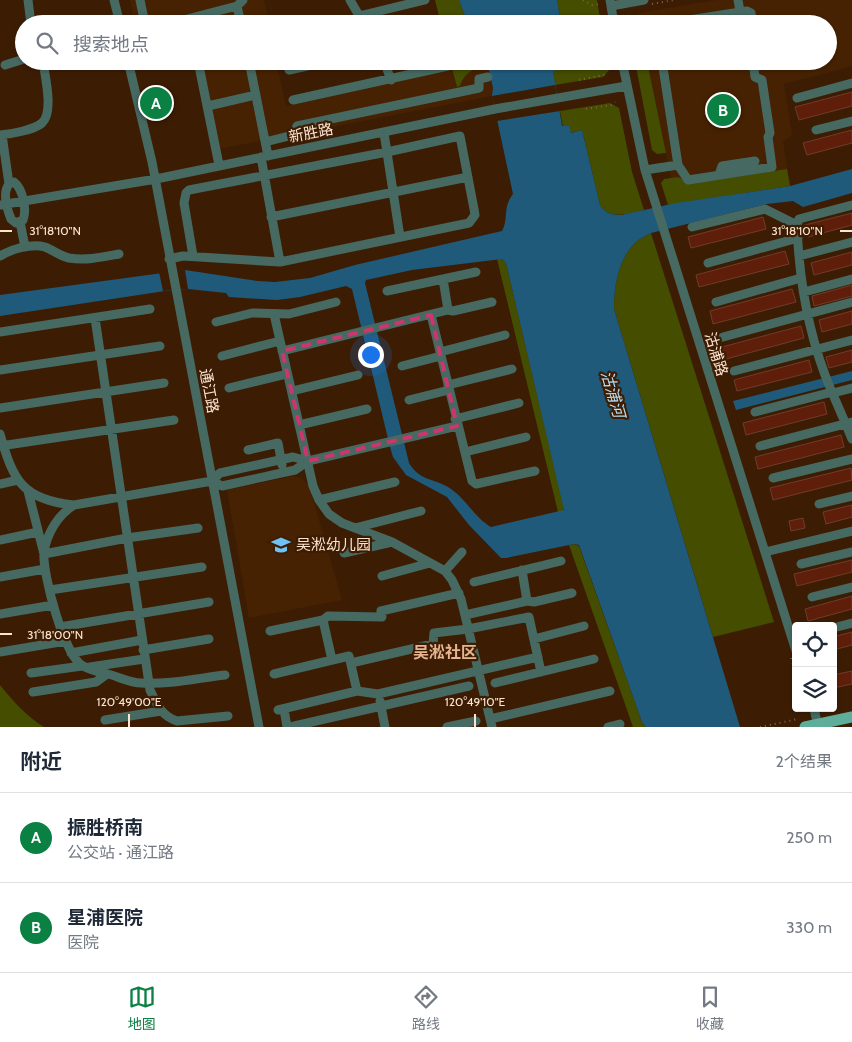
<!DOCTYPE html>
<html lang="zh">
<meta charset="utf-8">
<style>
:root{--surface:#fff;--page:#f6f6f7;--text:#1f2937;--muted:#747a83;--line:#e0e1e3;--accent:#0b8043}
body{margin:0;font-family:Cabin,"Noto Sans SC",sans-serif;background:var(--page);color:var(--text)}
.controls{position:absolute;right:15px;bottom:15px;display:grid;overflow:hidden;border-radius:5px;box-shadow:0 1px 4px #0004}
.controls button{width:45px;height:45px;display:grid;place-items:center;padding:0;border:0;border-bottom:1px solid var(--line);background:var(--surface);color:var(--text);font:25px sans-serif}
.you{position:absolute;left:370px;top:354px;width:18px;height:18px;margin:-12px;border:4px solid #fff;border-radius:50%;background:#1a73e8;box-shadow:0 0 0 8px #1a73e833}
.badge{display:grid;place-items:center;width:32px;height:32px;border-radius:50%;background:var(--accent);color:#fff;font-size:16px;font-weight:700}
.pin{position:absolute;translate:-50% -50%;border:2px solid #fff;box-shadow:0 1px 5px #0006}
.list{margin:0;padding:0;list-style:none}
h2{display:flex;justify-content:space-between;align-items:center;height:65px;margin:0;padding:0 20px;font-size:21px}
h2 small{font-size:16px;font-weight:400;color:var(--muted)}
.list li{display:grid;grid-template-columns:32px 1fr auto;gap:15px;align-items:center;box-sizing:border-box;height:90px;padding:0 20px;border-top:1px solid var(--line)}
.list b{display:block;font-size:19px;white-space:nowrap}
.list p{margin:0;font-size:16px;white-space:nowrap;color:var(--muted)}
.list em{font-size:16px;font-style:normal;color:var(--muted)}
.icon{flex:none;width:28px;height:28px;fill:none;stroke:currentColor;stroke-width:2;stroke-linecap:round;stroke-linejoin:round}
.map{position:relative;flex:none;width:852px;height:727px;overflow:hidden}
.search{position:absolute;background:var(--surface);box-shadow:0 1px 4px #0004;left:15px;right:15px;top:15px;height:55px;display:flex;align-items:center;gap:12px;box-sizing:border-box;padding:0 18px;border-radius:28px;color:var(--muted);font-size:19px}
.sheet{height:245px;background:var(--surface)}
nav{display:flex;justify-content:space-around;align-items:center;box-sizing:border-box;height:70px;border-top:1px solid var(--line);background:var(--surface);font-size:14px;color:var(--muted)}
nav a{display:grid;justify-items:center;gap:2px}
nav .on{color:var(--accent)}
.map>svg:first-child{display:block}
.built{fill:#462202}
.green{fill:#444d00}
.water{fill:#205a7a;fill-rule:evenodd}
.pier{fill:#3c1d03}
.building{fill:#5f1e0a;stroke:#6f3c2d}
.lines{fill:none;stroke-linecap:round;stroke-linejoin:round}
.path{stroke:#81644c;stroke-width:2;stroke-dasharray:1 4;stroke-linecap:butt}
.minor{stroke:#466a61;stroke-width:9}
.major{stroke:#5eae9b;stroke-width:11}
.marked{fill:none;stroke:#cb366d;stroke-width:4;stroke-dasharray:10 6;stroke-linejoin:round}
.ticks{fill:none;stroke:#fde3d0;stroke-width:2}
.labels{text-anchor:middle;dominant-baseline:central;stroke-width:4.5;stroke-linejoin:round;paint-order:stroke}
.street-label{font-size:15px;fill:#fde3d0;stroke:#3c1d03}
.poi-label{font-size:15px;fill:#fde3d0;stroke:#3c1d03;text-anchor:start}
.water-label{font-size:16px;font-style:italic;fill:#b7dcf5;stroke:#3c1d03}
.neighbourhood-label{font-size:16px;font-weight:bold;fill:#e8b591;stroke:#3c1d03}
.ticks-label{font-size:12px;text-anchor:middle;fill:#fde3d0;stroke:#3c1d03;stroke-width:4.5;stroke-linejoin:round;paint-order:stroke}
</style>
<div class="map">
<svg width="852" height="727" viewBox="0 0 852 727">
<rect width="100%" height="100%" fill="#3c1d03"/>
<path class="built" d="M130,0H264L269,24H135Z
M717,0H852V66L784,84L792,135L783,141L790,186L676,203L647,61H828V24H640L638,13Z
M194,61H276L286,106L452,69L457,87L460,86L462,78L468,73L475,69L474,61H487L493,88L492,96L213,150Z
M294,476L301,478L309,485L342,600L249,618L227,490Z"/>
<path class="green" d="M435,0H459L468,24H441Z
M557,0H597L601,24H561Z
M450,61H474L475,69C467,73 463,77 460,86L457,87Z
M566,61H609L610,69L603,77L555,85L553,71L558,63Z
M635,61H647L666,153L657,154L652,150Z
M610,103L619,108L632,172L644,210C629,213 610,221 600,205L582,130L570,133L563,127L560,111Z
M787,169L790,186L668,205L661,183L664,179L678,177L684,180L686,184Z
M651,233L774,622L713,637L614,309C614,286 618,261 634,244C639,239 645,236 651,233Z
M497,259H502L506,263L564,508L563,511L558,512Z
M574,544L579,546L642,722L646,727H633L569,545Z
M0,685C13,701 26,716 44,727H0Z"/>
<path class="water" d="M459,0H557L561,24H468Z
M487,61H566L558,63V70L553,71L562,126H569L571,133L582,130L600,205C605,213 612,215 621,215L676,203L790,186L852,169V193L803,207L793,201L767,204L651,233C645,236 639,239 634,244C618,261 614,286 614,309L740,727H646L642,722L579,545L574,544L506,558H501L469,525L447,497L406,475L393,457L390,447L352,289L346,286L300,297L277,300L229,297L226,293L188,289L165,291L0,316V295L185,270L257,281L275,282L310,278L355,265L502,231C509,219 502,208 513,194L492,96L493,88ZM502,259L506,263L564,510L491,527C475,518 466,499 451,489C436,478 420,482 409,463L365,283L366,280L412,270Z
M852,371V380L736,410L733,401Z"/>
<path class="pier" d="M555,85L560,111L497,121L492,96Z
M185,270L188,289L163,291L159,272Z"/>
<path class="building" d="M852,92V106L799,120L795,107Z
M852,130V143L807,155L803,143Z
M852,213V225L808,237L805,225Z
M763,217L766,229L691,248L688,237Z
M785,251L789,264L699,287L696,275Z
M852,252V265L814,275L811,263Z
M852,285V296L814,306L812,296Z
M792,289L796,302L713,324L710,311Z
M852,311V324L822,332L819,320Z
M801,326L804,338L726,359L722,347Z
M852,350V362L829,368L826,357Z
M809,360L812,372L737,391L734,380Z
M824,402L827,414L746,435L743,423Z
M841,435L844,447L758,469L755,457Z
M851,468L852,480L773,500L770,488Z
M852,505V517L826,524L823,512Z
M803,518L805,528L791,531L789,521Z
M852,560V572L797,586L794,574Z
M852,596V609L808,621L805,609Z
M852,632V645L833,650V637Z
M852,671V684L833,688V675Z"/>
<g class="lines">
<path class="path" d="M583,0L592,5L600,4
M652,4L674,0
M579,80L604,75L608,76
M586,109L611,105L615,102
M791,658L796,673
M760,727L798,719"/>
<path class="minor" d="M28,0L31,24
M114,0L120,24
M140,0L145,24
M350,0L364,24
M610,0L614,24
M738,0L740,11
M237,6L241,24
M611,6L644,0
M359,16L425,0
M168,24L237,6L243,0
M663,24L747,11L751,13L753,24
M128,61L152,162L259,727
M198,61L219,165
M249,61L268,156
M384,61L391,80
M622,61L645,170L796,651
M662,61L678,165L688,180L772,167L768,137L770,133L762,80L755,77L753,61
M5,65L24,59
M289,70L330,61
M797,98L852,83
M293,100L448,66
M208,106L256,95
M816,130L852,121
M384,133L400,237
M0,135C11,134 34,130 42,123C54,112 45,77 43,61
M2,135L9,184
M265,142L293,135L297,126L479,88V79L488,77
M261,157L280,262
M645,170L678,165
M719,175L722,166L755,161
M14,182C23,189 27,210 23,220L16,223L11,219C7,209 2,193 9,184Z
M0,205L156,179L495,109L626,86
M852,205L799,219L797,225C799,280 809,338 831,390C838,406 845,422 852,439
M271,217L468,177
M20,222L25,247
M692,227L765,209L797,225
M0,256C12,249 31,243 45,247C53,250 60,256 69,258C86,261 103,257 119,254
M799,256L852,242
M169,259L183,256L280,262L469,223L475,215L474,209L460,136L387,152L189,190L186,193L184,203L193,256
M708,263L798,238
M443,279L448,310
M387,291L476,272
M804,292L852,279
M716,302L801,278
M274,314L313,486L319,500L329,514L342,523L392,542L445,571L452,580L461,599L492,727
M431,315L472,481L476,484L535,471
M95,318L150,690C156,703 161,716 177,721L228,716
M216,322L252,313L289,314L336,302
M0,332L150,309
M723,337L852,302
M282,351L448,310L453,311L492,302
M440,352L505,335
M222,356L280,341
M402,366L441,356
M0,370L160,346
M734,371L852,340
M448,385L512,369
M229,388L287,374
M292,391L358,375
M833,393L852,388
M409,400L449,390
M0,408L164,383
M755,412L832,392
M455,419L519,403
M299,425L367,409
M0,434C13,480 22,500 74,505
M0,446L174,420
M760,446L852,422
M248,450L278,443L282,465
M465,452L526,437
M773,478L852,459
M212,481L220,473L293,457L308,461
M0,484L18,480
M28,491L44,554L127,538L198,528
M319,500L395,482
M819,504L852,496
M355,528L421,511
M0,540L38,532
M765,552L852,531
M344,553L392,542
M801,564L852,552
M522,570L527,601
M445,571L462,552
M382,576L430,563
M0,577L45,569
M474,582L561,561
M50,590L202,567
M812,597L852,587
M0,614L53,605
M465,615L527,601L534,602L572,593
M323,620L332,660
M60,627L209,602
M833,628L852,623
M270,631L323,620L328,616L382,617L381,611L459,593
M534,639L584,626
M143,650L209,639
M0,652L66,641
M71,653L142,640
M351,663L433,644L434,633L468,629L529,617L541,672
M90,667L144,659
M31,673L82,666
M274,674L349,656L357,691
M225,675C198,678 169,685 141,683C131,683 119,677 108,674C100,672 90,670 83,666C64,656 42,573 44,552C47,533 58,515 74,505L212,481L222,486L295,470L308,461L457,426
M495,683L594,659
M33,692L96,682L107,674
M380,701L385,727
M814,708L818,727
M284,709L287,727
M278,710L357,691L378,694L538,657
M490,719L610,691
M105,720L161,711
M290,727L469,686
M447,727L476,721
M608,727L620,724"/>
<path class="major" d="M805,727L852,717"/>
</g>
<path class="marked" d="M431,315L457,426L308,461L282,351Z"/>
<path class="ticks" d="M0,231H12M840,231H852M0,634H12M129,714V727M475,714V727"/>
<defs>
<g id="school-bare" transform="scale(1.5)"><path d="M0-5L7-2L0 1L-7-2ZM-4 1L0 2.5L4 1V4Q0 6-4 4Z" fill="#6fc2f4" stroke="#3c1d03" stroke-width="2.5" paint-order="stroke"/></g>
</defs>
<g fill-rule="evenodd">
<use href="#school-bare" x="281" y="545"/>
</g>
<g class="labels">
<g class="street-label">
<text transform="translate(311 133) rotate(-11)">新胜路</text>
<text transform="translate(716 354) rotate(73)">沽浦路</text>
<text transform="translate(209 391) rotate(79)">通江路</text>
</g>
<g class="poi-label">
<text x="296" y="545">吴淞幼儿园</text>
</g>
<g class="water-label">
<text transform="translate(613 394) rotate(74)">沽浦河</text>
</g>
<g class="neighbourhood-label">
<text x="445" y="652">吴淞社区</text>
</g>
</g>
<g class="ticks-label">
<text x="55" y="235">31°18'10"N</text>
<text x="797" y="235">31°18'10"N</text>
<text x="55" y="639">31°18'00"N</text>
<text x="129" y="706">120°49'00"E</text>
<text x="475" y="706">120°49'10"E</text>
</g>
</svg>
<div class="controls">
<button><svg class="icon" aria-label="locate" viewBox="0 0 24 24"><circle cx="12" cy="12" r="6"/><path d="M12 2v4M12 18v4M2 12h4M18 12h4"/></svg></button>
<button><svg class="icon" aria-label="layers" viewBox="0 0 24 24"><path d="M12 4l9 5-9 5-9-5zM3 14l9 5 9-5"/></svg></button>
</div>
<div class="you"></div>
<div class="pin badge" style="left:156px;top:103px">A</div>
<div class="pin badge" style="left:723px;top:110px">B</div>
<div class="search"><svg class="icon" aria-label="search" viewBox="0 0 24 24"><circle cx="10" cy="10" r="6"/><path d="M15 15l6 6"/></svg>搜索地点</div>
</div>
<section class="sheet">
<h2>附近<small>2个结果</small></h2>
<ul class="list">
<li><span class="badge">A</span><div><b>振胜桥南</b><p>公交站 · 通江路</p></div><em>250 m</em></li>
<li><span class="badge">B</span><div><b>星浦医院</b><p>医院</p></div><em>330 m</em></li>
</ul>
</section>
<nav>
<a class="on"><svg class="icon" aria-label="map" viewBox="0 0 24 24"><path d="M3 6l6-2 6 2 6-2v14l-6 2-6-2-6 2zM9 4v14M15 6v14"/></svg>地图</a>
<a><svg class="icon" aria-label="directions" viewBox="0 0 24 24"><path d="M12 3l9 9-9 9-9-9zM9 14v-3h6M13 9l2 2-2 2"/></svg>路线</a>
<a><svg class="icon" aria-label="saved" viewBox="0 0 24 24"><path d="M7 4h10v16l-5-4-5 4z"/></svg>收藏</a>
</nav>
